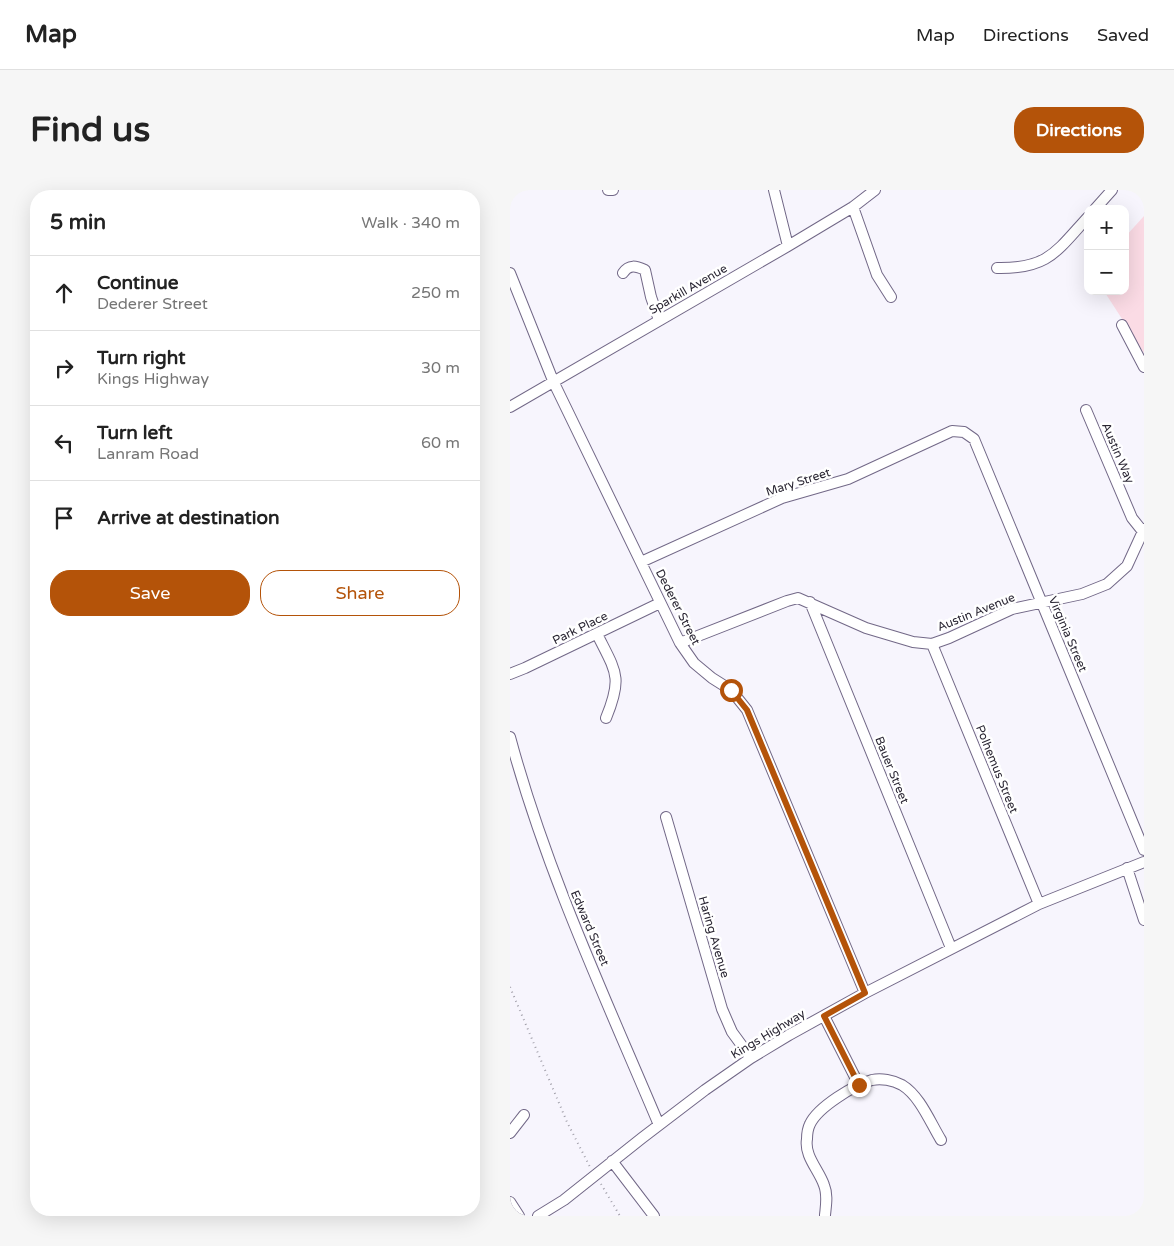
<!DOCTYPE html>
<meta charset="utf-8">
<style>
:root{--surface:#fff;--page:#f6f6f6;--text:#222;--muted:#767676;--line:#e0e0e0;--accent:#b45309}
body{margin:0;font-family:"Varela Round",sans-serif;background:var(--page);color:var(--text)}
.controls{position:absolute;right:15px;top:15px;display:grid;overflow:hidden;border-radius:10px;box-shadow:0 5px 20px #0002}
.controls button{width:45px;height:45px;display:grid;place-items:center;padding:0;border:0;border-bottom:1px solid var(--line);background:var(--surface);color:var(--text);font:25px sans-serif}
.stop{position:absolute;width:15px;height:15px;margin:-11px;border:4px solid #b45309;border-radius:50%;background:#fff}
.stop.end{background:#b45309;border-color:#fff;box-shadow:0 1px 5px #0008}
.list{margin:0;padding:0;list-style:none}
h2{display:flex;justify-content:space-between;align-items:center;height:65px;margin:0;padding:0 20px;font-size:21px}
h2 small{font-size:16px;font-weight:400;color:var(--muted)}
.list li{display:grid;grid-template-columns:32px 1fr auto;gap:15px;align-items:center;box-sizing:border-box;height:75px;padding:0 20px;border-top:1px solid var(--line)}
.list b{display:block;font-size:19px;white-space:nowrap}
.list p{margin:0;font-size:16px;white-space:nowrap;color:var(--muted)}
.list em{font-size:16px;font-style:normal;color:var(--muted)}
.actions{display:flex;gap:10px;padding:15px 20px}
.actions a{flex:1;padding:11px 0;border:1px solid var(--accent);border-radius:20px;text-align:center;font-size:18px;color:var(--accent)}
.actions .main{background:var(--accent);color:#fff}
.icon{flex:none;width:28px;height:28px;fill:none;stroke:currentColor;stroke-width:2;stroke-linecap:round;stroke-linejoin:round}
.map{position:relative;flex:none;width:634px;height:1026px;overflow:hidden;border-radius:20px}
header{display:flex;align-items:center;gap:30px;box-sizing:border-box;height:70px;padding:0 25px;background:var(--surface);border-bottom:1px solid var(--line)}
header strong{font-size:24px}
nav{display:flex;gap:28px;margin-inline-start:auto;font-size:18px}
.intro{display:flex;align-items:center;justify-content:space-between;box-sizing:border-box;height:120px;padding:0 30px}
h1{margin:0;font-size:35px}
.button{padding:12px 22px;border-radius:20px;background:var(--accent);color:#fff;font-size:18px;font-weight:700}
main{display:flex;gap:30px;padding:0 30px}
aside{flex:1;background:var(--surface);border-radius:20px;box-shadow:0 5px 20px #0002}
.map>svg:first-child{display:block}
.green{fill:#fbdbe5}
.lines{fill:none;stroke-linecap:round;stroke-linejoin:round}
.minor-casing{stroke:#726887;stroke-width:12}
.path{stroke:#a3a1ab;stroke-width:2;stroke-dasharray:1 4;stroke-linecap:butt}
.minor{stroke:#fff;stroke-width:10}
.route{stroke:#b45309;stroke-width:6}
.labels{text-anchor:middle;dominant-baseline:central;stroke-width:5;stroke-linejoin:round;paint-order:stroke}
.street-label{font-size:12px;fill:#2a2633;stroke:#fff}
</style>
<header>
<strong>Map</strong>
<nav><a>Map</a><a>Directions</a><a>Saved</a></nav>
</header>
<div class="intro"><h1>Find us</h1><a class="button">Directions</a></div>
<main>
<aside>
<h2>5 min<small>Walk · 340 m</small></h2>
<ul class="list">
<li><svg class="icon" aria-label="ahead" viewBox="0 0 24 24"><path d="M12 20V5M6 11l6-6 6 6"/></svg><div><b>Continue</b><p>Dederer Street</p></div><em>250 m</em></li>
<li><svg class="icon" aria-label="right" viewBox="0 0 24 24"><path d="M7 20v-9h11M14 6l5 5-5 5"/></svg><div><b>Turn right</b><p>Kings Highway</p></div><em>30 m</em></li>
<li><svg class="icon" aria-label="left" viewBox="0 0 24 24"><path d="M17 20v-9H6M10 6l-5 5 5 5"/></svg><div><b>Turn left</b><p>Lanram Road</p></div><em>60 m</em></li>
<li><svg class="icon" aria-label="arrive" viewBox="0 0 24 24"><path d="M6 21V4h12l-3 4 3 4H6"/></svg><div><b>Arrive at destination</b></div></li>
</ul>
<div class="actions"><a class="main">Save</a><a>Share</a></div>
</aside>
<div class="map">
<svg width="634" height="1026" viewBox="0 0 634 1026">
<rect width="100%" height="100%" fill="#f7f5fd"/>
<path class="green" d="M634,26V163L594,101H615V47Z"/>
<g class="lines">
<g class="minor-casing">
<path id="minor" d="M98,0H103
M264,0L278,56
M343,17L367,85L381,107
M585,19L602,0
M487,78C538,79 546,62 578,27
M0,83L44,193L170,453L184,473L202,488L221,500L237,520L355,803
M113,83C119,74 126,76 135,80L141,107L149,130
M612,135L634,177
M0,217L278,56L343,17L365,0
M576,220L622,328L634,343
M131,372L272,308L338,289L442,241L454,242L464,249L634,660
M300,412L441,758
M87,444C106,482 113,487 96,528
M170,453L277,411L288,408L356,438L403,452L422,454L439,448L502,419L572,404L597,394L617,376L634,339
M422,454L529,714
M0,484L15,478L150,413
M0,547C36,681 95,807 149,935
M156,627L212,819L222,842L241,868
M617,678L634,730
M314,826L349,895
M0,943L14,925
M102,971L144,1026
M0,1012L9,1026
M315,1025C316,1015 318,1005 314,995C309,980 294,966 297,949C297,944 298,938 300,934C308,917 344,895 362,890C371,888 383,890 392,895C410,906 420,932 431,950
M28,1026L54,1010L132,948L195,900L241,868L279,845L355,803L529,714L634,672"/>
</g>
<path class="path" d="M0,797L57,932L80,977
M91,994L110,1026"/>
<use href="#minor" class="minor"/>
</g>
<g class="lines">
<path class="route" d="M221,500L237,520L355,803L314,826L349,895"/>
</g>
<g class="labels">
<g class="street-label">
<text transform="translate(178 99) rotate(-30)">Sparkill Avenue</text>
<text transform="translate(608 263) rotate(67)">Austin Way</text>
<text transform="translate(288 292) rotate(-18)">Mary Street</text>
<text transform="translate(168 417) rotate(63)">Dederer Street</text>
<text transform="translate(466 422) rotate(-22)">Austin Avenue</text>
<text transform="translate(70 438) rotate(-26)">Park Place</text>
<text transform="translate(558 444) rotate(67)">Virginia Street</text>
<text transform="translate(487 579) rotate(68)">Polhemus Street</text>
<text transform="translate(382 580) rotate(68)">Bauer Street</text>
<text transform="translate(80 738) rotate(67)">Edward Street</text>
<text transform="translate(204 747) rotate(74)">Haring Avenue</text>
<text transform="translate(258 844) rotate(-31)">Kings Highway</text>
</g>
</g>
</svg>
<div class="controls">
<button>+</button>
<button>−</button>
</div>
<div class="stop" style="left:221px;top:500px"></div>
<div class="stop end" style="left:349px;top:895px"></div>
</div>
</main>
